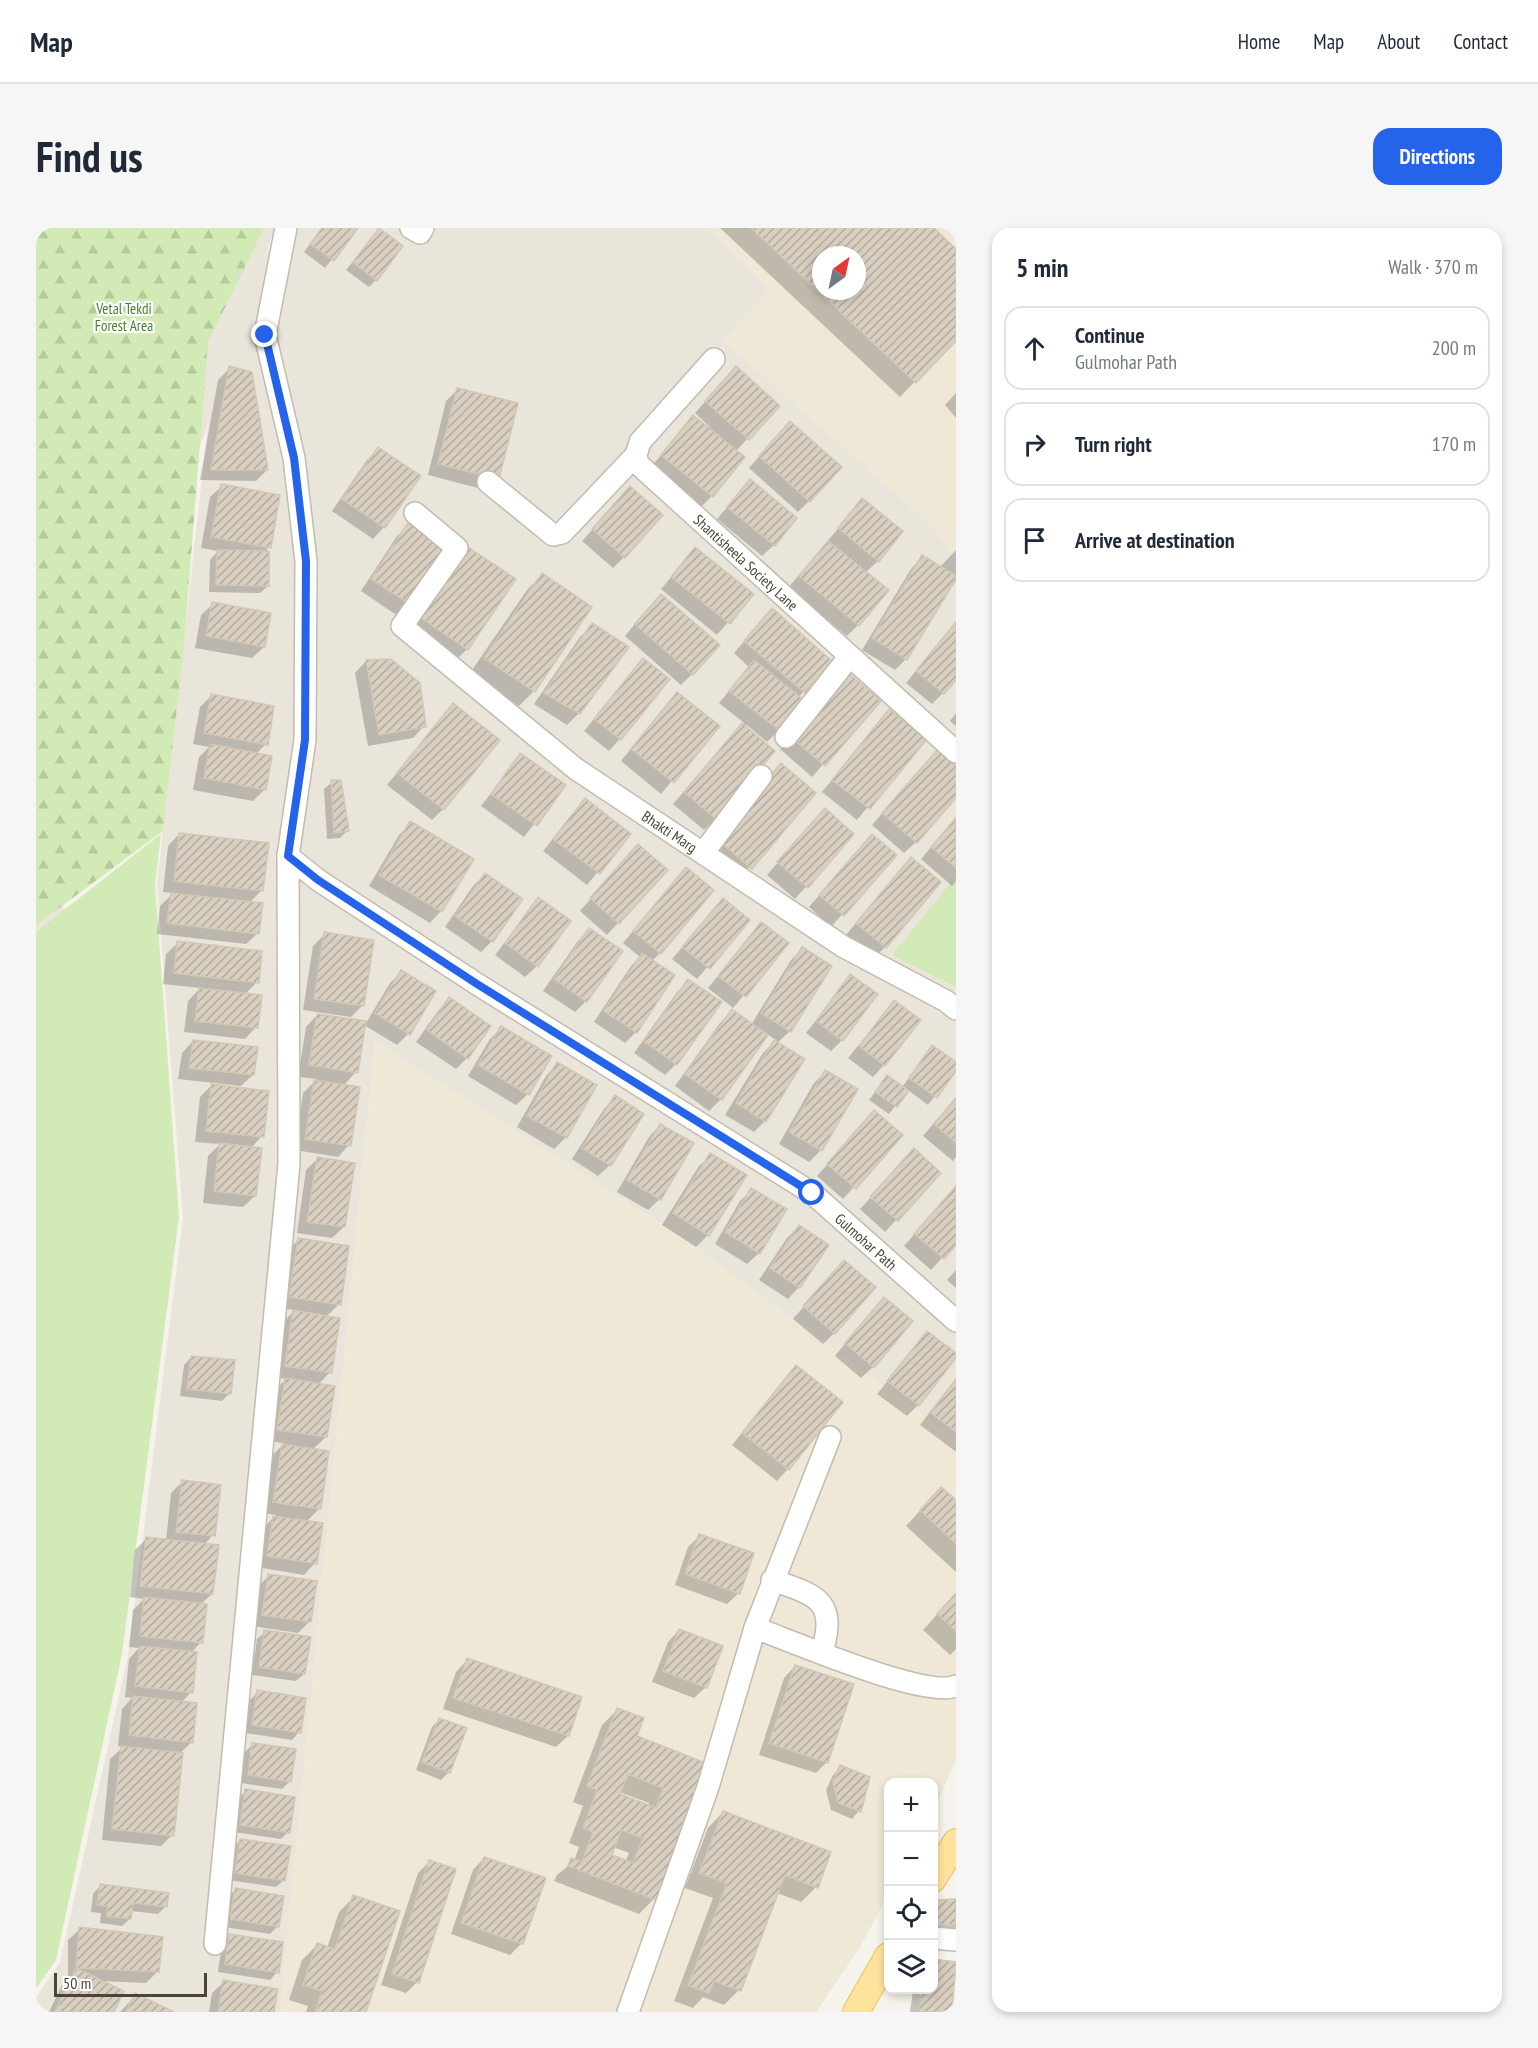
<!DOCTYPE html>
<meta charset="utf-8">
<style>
:root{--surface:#fff;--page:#f6f6f7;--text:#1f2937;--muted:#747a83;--line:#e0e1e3;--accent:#2563eb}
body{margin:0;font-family:"PT Sans Narrow",sans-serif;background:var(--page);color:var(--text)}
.controls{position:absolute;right:18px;bottom:18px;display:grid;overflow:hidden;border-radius:12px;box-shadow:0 3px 9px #0003}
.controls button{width:54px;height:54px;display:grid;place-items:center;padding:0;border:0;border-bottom:2px solid var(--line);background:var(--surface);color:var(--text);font:30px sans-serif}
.compass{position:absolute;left:776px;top:18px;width:54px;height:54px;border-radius:50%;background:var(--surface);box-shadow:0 3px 9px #0003;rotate:33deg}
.scale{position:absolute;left:18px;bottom:15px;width:153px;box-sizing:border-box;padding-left:6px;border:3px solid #4b4439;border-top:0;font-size:16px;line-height:21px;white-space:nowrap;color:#4b4439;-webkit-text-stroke:4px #fff;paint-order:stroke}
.stop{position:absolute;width:18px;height:18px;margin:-14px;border:4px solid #2563eb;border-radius:50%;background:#fff}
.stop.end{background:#2563eb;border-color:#fff;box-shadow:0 2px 6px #0008}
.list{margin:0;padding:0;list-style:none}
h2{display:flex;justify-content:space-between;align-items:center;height:78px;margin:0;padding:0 24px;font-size:26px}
h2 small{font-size:20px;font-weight:400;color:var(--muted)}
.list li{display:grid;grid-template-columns:39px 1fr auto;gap:18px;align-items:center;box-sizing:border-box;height:84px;margin:0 12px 12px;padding:0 12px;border:2px solid var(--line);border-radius:18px}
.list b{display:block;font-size:22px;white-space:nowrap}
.list p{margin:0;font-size:20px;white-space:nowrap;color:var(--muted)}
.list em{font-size:20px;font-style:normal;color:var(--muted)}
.icon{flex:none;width:33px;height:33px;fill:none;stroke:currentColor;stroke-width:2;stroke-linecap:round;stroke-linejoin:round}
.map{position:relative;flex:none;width:920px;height:1784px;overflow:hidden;border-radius:18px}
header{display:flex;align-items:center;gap:36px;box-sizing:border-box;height:84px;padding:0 30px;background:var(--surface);border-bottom:2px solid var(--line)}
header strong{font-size:28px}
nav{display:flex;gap:33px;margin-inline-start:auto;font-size:21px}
.intro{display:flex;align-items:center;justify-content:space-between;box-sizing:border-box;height:144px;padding:0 36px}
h1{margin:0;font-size:42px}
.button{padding:15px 27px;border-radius:18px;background:var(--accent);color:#fff;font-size:21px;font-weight:700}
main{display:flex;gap:36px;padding:0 36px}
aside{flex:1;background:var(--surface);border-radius:18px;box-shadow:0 3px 9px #0003}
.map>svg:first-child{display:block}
.residential{fill:#eae5da}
.education{fill:#efe8d6;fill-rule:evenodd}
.grass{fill:#d2eab5}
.forest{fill:url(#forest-firs)}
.shadow{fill:#0003;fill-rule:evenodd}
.building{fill:url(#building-hatch);stroke:#d3c7b4;stroke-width:1.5;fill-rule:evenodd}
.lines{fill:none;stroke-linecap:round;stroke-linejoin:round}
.minor-casing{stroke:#c2bbae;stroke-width:24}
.major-casing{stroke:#e6c16a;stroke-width:28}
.minor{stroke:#fff;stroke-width:21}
.major{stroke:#ffe39c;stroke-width:26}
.route{stroke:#2563eb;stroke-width:8}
.labels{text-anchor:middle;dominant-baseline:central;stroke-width:4.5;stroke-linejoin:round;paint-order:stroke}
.park-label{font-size:15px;fill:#4a7f2a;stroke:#fff}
.street-label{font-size:15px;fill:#4b4439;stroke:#fff}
</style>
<header>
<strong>Map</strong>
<nav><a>Home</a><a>Map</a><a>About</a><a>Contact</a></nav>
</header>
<div class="intro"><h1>Find us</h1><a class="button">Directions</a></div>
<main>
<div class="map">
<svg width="920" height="1784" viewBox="0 0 920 1784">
<defs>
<pattern id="forest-firs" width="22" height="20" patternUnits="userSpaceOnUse" patternTransform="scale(1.5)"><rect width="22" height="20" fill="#d2eab5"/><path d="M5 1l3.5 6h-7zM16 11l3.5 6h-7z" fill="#b6ca9c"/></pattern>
<pattern id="building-hatch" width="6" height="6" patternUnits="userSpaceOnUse" patternTransform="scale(1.5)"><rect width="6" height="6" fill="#d8cfc1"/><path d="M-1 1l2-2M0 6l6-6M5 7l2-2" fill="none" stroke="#b1aa9e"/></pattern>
</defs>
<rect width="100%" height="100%" fill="#f6f3ec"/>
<path class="residential" d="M0,0H239L228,32L244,0H671L734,61L687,112L895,297L920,330V1214L877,1180L643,1007L339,813L244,1784H0V1769L24,1735L92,1427L147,990L121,656L172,195L41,575L0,896Z"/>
<path class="education" d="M671,0H920V330L895,297L686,112L734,61ZM785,27H821V63H785Z
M339,813L643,1007L877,1180L920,1214V1532L898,1582L897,1554H852V1667L824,1719L780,1784H244Z"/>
<path class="grass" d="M125,606L119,655L143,989L86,1426L20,1732L0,1760V704Z
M916,653L920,654V759L856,727Z"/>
<path class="forest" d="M0,0H228L172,114L148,417L127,603L0,697Z"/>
<path class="shadow" d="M286,0H320L289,40L268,24Z
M684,0H896L920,111L864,169ZM785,27H821V63H785Z
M343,2L340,52L333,59L310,42Z
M194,140L231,242L220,253L164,252L182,152Z
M689,152L742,178L700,223L676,268L665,279L615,239L657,189L672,201L674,199L659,185Z
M422,161L450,262L392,247L410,173Z
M920,165V190L909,177Z
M743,206L773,273L762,284L713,240Z
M342,221L348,299L337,311L296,283L331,232Z
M714,253L738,317L726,328L681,291Z
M186,258L233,319L228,325L232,358L224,365L173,364L174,332L182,323L165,320L174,269Z
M583,272L588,329L577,340L546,313Z
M826,272L842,333L829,345L822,397L811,408L752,360Z
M373,297L410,322L362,388L325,363L361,308Z
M659,321L716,366L681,407L625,361Z
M920,322V355L918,352L870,431L859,442L826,422L875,341L886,329L903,340Z
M421,332L431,421L420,432L374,401Z
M506,347L498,463L483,478L434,445L491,362Z
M177,376L228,419L216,430L159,420L165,387Z
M613,379L656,446L645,457L589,408Z
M725,394L794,433L762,470L743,502L731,514L711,497L709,499L680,591L668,602L637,576L708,495L683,475L713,439L698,425Z
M920,394L907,465L896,476L870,455Z
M556,397L591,419L543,485L531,497L498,476L544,409Z
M607,432L584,511L573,523L548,503Z
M330,433L388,498L377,510L332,518L319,445Z
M799,457L843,473L776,549L744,521Z
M175,468L230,516L220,526L229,561L217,573L157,562L163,529L173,519L157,516L164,479Z
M417,477L407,581L396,592L351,557Z
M630,477L682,498L625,566L585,533Z
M853,483L889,511L821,592L786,564Z
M920,485V498L914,493Z
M485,527L528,557L488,609L445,578Z
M890,535L880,614L868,625L836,597Z
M296,554L312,602L304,610L291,611L288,561Z
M778,565L703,651L670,623Z
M549,572L593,606L551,657L507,623Z
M920,590V653L916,658L885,631Z
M777,594L816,607L759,671L731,647Z
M375,595L405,683L394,695L333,658L363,607Z
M143,606L226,662L213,675L222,705L210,716L121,706L124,678L137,665L127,664L132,618Z
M825,619L859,627L795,699L773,679Z
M591,629L582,695L571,707L544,683Z
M864,643L849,719L838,730L810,707Z
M449,646L456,713L445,724L409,699L437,658Z
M639,653L624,725L616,733L600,804L589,815L558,794L595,738L604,729L587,715Z
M502,671L501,738L489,749L459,727Z
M687,672L712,692L661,751L636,731Z
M725,696L751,715L697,780L672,760Z
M553,702L550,773L539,784L507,763L542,713Z
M289,706L327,777L315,789L267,782L277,718Z
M142,715L221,754L209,766L220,799L209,811L148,804L152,773L164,760L127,756L130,726Z
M766,721L754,803L741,815L729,893L718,904L689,887L727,825L740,812L731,806L685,871L673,883L639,858L684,795L696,783L715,797L755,732Z
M366,744L372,806L361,817L328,797L320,844L307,858L313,917L302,929L259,922L267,865L281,851L262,849L270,799L281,787L330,795L354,755Z
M815,748L806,812L795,823L770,805Z
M653,753L640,836L629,847L598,825L641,764Z
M413,771L431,830L420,841L380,814L402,783Z
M858,774L848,837L837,849L812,830Z
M465,800L492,866L480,877L432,848L454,811Z
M157,813L217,847L205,858L142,851L146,825Z
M897,819L920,840L892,877L872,862L853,886L833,872L851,849L866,859Z
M521,836L530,909L518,921L481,899L510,848Z
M789,844L820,861L785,922L773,934L743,916L778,855Z
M175,858L226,908L215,920L219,968L207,979L167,975L172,928L184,916L159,914L164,869Z
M579,869L574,937L562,948L536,931L568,881Z
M920,869V929L917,933L887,908Z
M827,896L865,907L807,971L781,948Z
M624,897V971L612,982L581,964L613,909Z
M675,927L672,1007L660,1019L626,997L663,938Z
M281,931L308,999L296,1010L261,1005L270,942Z
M867,934L903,945L849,1004L824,981Z
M716,962L723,1025L711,1036L679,1016L704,973Z
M914,966L920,1015L895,1042L868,1018Z
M763,998V1059L752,1071L723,1052L751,1010Z
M262,1012L303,1076L290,1089L294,1144L282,1157L290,1209L276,1222L283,1281L270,1294L279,1335L268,1347L220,1339L226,1301L240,1287L227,1285L235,1229L248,1215L230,1213L238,1163L250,1151L238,1149L246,1095L259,1082L242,1080L251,1024Z
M920,1042V1060L911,1052Z
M797,1045L798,1105L787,1116L757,1091Z
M837,1082V1139L825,1150L799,1128Z
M891,1105L882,1177L871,1188L841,1166Z
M155,1129L194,1165L186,1173L144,1168L148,1137Z
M760,1139L752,1241L741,1253L696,1217Z
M920,1150V1223H919L884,1197Z
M146,1254L177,1307L168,1317L176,1366L165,1376V1414L155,1425V1464L145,1475L156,1514L143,1526L136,1607L125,1618L66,1612L74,1531L87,1519L82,1518L86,1481L96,1470L89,1469L93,1431L103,1420L93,1419L97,1382L108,1371L94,1369L99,1322L110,1311L130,1313L135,1265Z
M920,1274V1344L870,1298L890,1276Z
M664,1307L703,1365L691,1376L639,1357L652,1319Z
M233,1348L274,1393L262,1405L216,1398L221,1359Z
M920,1365V1421L914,1427L887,1402Z
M643,1402L670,1459L658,1470L616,1454L632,1414Z
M229,1404L268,1446L260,1453L216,1447L221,1411Z
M431,1432L544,1470L532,1508L520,1519L407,1481L420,1444Z
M759,1438L791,1534L780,1545L723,1527L748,1450Z
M222,1464L263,1504L256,1512L209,1505L214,1472Z
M581,1482L599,1509L670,1537L618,1671L603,1686L518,1653L521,1647L538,1633L543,1619L533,1615L547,1578L537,1574L566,1497ZM583,1564L613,1575L612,1579L582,1567ZM577,1619L593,1625L589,1634L574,1628Z
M404,1491L413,1544L405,1552L380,1542L396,1499Z
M217,1516L253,1554L246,1561L205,1555L209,1524Z
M805,1539L832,1550L823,1583L816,1591L795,1582L790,1562L797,1547Z
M210,1563L252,1604L245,1611L197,1604L202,1570Z
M687,1584L780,1659L765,1674L741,1665L703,1762L688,1777L667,1769L657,1780L638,1773L677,1670L649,1660L672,1600Z
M204,1612L248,1652L240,1659L192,1652L197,1620Z
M448,1630L486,1715L474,1727L415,1706L437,1642Z
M394,1633L381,1754L370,1765L345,1757L382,1645Z
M64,1658L129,1679L122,1686L95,1683L94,1691L86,1698L64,1695L65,1685L55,1684L57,1666Z
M199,1662L242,1698L234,1706L188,1699L192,1669Z
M318,1669L329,1784H270L272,1778L253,1772L266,1732L281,1717L291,1720L303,1684Z
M920,1672V1709L897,1707V1678L902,1673Z
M44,1701L121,1744L110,1755L63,1753L76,1784H13L26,1757L32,1751V1712Z
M194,1707L241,1744L234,1752L182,1744L186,1715Z
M897,1732L920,1736L914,1784H874L877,1762H897Z
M188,1754L237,1784H173L176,1765Z
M100,1767L134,1784H84Z"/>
<path class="building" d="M286,0H322L298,33L274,16Z
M343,0L367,18L341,53L317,34Z
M715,0H898L920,21V113L880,155ZM785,27H821V63H785Z
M193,138L216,144L232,242H175Z
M700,138L744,178L713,212L669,173Z
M421,160L482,175L463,251L402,236Z
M657,187L709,229L677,269L625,227Z
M754,193L806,239L774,274L723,228Z
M342,219L385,248L349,300L306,271Z
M714,251L761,290L739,318L691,279Z
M185,256L244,267L235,320L175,309Z
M594,258L627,287L589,330L556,301Z
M826,270L867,303L843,334L802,300Z
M372,295L412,321L375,377L335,351Z
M792,313L853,362L823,398L763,348Z
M432,319L480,351L432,422L384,389Z
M659,319L718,366L694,396L635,349Z
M181,322L233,323V358L180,357Z
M886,327L920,348V351L871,432L836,410Z
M506,345L556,379L499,464L448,430Z
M625,366L684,417L657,447L599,396Z
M176,374L235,385L229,419L170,408Z
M736,380L796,433L769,465L708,413Z
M920,394V452L908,466L880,443Z
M556,395L593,419L544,486L508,465Z
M607,430L634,451L585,512L558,491Z
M355,431L384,455L390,499L343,507L330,432Z
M718,432L769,473L744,503L693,463Z
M810,443L845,473L789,538L755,509Z
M641,464L684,498L638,555L595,521Z
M175,466L238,478L232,517L168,505Z
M417,475L464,512L408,582L361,545Z
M853,481L891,511L834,581L796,552Z
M706,495L739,523L681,592L648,564Z
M174,516L236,528L230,562L168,550Z
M901,522L920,538V570L881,615L846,585Z
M484,525L530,557L501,598L455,566Z
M745,535L780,565L716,641L681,611Z
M295,552H305L313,603L298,605Z
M549,570L595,606L564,646L517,611Z
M789,580L818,606L772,660L741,634Z
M920,590V640L895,619Z
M374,593L438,631L406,684L343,647Z
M143,605L233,615L227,663L138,653Z
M836,606L861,627L808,688L783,667Z
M602,616L632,642L583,696L554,670Z
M875,629L905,654L850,720L820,695Z
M650,639L678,662L625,726L597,703Z
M449,645L487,671L457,714L419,688Z
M135,665L227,675L223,706L131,695Z
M502,669L535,693L502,739L469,715Z
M687,670L714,692L674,741L646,719Z
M725,694L753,715L710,769L682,748Z
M553,700L587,723L551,774L518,751Z
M288,704L338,712L328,778L278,771Z
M141,713L226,723L223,755L138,745Z
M766,719L796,738L755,804L725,785Z
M606,725L639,747L601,805L568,783Z
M365,742L400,763L374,807L339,785Z
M814,746L842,766L807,813L780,793Z
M652,751L686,774L641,837L608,813Z
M163,760L226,767L222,800L159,793Z
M413,769L455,798L432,831L391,802Z
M858,772L885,792L849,838L823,818Z
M696,781L732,807L686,872L649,846Z
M281,786L330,793L322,845L273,837Z
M465,798L516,828L493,867L442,837Z
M157,812L222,819L218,847L153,840Z
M738,812L769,831L730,894L700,875Z
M896,817L920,834V843L901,870L873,850Z
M521,834L561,857L531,910L491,888Z
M789,842L822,861L786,923L753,904Z
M851,847L873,863L861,879L839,864Z
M278,852L324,859L315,918L269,911Z
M175,856L233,863L228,909L170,903Z
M579,867L608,886L575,938L546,920Z
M920,870V915L898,896Z
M838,882L867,907L820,961L791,936Z
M624,896L658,915L625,972L591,952Z
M183,915L226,920L220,968L178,963Z
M878,920L905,945L862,993L834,969Z
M674,925L711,947L673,1008L637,985Z
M281,929L319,935L309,999L271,994Z
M920,958V1017L908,1031L878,1006Z
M715,960L751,981L724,1026L689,1004Z
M763,997L793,1017L764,1060L734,1040Z
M262,1010L313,1018L305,1077L253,1069Z
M808,1032L840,1059L799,1106L767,1078Z
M848,1069L877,1093L838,1140L809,1115Z
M257,1082L304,1090L296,1145L249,1138Z
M891,1103L920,1125V1130L883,1178L851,1153Z
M155,1128L199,1132L195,1166L151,1161Z
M760,1137L807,1174L753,1242L706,1205Z
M249,1150L299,1158L291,1209L241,1202Z
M920,1151V1204L895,1185Z
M246,1216L293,1223L285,1281L237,1274Z
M146,1252L185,1257L179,1308L140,1304Z
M905,1259L920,1272V1316L884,1282Z
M237,1288L287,1295L281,1336L231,1328Z
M663,1306L718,1325L704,1366L649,1346Z
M110,1309L183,1317L177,1366L104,1358Z
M232,1346L281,1353L275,1394L226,1387Z
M920,1365V1403L901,1386Z
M108,1369L171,1376L167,1415L104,1408Z
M643,1401L687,1418L671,1460L627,1443Z
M228,1402L275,1409L269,1446L223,1439Z
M104,1418L161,1424L157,1465L99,1458Z
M431,1430L546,1469L533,1508L417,1470Z
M759,1437L818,1456L792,1535L733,1515Z
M221,1462L270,1470L265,1505L216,1497Z
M97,1468L161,1475L157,1515L93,1507Z
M581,1480L608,1490L601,1508L672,1536L620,1672L532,1638L535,1630L546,1634L557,1604L547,1600L561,1562L551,1558ZM592,1546L627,1560L620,1580L584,1566ZM585,1602L607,1610L597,1635L576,1627Z
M403,1490L431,1500L414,1545L386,1534Z
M216,1515L260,1521L255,1554L212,1547Z
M85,1518L147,1525L138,1608L76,1601Z
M804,1537L834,1549L825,1584L802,1575L797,1553Z
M209,1561L259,1569L254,1605L204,1597Z
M687,1583L795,1624L782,1660L749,1647L705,1763L678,1753L673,1765L652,1757L691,1655L663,1645Z
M204,1611L255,1618L249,1653L199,1645Z
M448,1629L510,1650L487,1716L425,1695Z
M393,1632L420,1641L383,1755L356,1746Z
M64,1656L133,1665L131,1679L97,1675L95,1691L71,1688L72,1678L61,1677Z
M199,1660L248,1668L243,1699L194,1691Z
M317,1667L364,1683L330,1784H279L286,1763L267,1757L281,1715L299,1721Z
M920,1671V1697L897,1696L901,1672Z
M43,1699L127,1709L123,1744L40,1740Z
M193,1706L247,1714L243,1745L189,1736Z
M897,1731L920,1734L916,1784H883L886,1762H897Z
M40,1740L88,1763L78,1784H19Z
M187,1752L242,1761L238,1784H182Z
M99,1765L138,1784H90Z"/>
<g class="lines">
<g class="minor-casing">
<g id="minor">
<path d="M375,0L384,5L387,0"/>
<path id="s1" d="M678,131L604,214L600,227L602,236L920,524"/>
<path d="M452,254L517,307L526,305L600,227"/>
<path id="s2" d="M379,285L421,320L366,398L540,541L808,719L910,773L920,781"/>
<path d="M750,509L814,428"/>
<path d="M668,624L725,548"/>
<path id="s3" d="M252,628L282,652L441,756L776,965L920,1093"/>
<path d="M736,1352C779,1367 802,1371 786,1424"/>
<path d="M719,1400C756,1413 889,1471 920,1458"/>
<path d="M897,1710L920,1712"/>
<path d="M179,1716L253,936L252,628L269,512L270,333L258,230L229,107L250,0"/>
<path d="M592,1784L672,1559L719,1400L794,1209"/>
</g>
</g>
<g class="major-casing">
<path id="major" d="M897,1651L920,1614
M820,1784L852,1728"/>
</g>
<use href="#minor" class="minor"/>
<use href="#major" class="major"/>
</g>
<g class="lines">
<path class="route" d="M229,107L258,230L270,333L269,512L252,628L282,652L441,756L776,965"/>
</g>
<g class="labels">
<g class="park-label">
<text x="88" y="80">Vetal Tekdi<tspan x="88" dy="17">Forest Area</tspan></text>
</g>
<g class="street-label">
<text stroke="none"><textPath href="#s1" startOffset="280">Shantisheela Society Lane</textPath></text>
<text stroke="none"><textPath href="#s2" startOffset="488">Bhakti Marg</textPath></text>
<text stroke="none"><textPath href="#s3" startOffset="696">Gulmohar Path</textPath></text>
</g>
</g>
</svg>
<div class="controls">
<button>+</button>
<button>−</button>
<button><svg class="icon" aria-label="locate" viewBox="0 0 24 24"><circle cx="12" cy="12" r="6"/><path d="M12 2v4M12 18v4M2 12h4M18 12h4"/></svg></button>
<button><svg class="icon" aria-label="layers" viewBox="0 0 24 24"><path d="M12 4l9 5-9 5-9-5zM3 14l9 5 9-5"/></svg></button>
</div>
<svg class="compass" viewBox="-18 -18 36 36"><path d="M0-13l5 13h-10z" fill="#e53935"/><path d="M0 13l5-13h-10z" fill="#747a83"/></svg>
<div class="scale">50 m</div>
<div class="stop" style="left:776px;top:965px"></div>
<div class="stop end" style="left:229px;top:107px"></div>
</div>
<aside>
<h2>5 min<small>Walk · 370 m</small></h2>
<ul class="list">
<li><svg class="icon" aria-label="ahead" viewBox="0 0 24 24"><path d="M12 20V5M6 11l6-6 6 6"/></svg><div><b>Continue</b><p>Gulmohar Path</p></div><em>200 m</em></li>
<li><svg class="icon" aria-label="right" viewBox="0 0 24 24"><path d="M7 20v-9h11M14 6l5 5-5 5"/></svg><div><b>Turn right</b></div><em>170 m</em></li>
<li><svg class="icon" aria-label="arrive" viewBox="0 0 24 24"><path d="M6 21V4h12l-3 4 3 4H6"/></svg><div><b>Arrive at destination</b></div></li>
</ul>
</aside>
</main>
